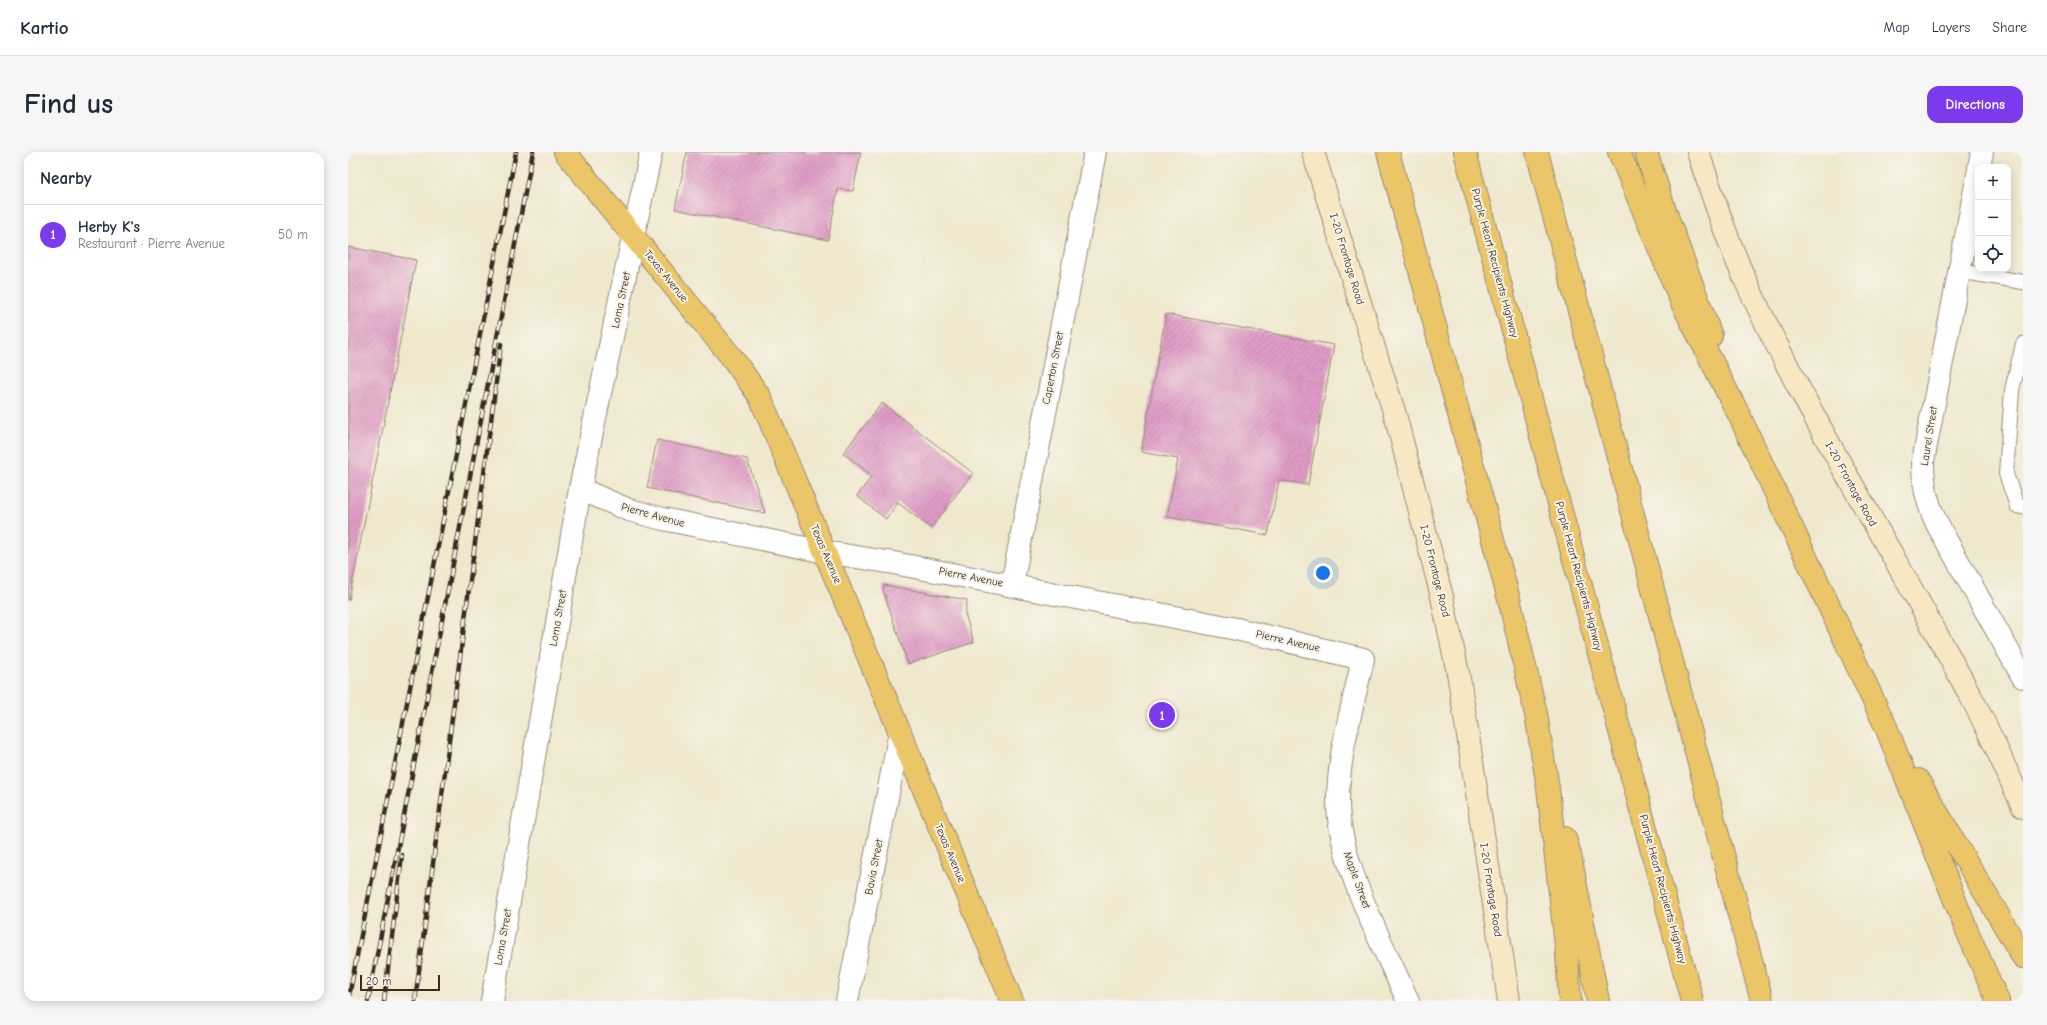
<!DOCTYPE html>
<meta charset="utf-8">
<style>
:root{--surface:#fff;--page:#f6f6f7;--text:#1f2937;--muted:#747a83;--line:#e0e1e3;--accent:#7c3aed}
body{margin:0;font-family:"Comic Neue",sans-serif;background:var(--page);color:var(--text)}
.controls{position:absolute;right:12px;top:12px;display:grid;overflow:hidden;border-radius:8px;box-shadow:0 2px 10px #0003}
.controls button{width:36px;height:36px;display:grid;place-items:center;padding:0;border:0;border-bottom:1px solid var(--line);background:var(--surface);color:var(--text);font:20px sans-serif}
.scale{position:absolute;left:12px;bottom:10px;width:80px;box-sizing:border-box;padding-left:4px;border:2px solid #3b2a1e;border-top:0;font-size:11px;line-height:14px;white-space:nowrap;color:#3b2a1e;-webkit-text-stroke:3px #f7f3e8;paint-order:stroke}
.you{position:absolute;left:975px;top:421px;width:14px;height:14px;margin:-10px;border:3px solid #fff;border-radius:50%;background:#1a73e8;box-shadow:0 0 0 6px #1a73e833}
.badge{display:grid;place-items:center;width:26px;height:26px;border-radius:50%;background:var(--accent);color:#fff;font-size:13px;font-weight:700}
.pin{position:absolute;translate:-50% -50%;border:2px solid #fff;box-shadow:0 1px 4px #0006}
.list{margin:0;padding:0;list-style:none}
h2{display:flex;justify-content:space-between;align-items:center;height:52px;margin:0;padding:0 16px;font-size:17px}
h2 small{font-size:13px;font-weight:400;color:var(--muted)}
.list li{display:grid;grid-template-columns:26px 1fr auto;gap:12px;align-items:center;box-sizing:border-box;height:60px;padding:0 16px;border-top:1px solid var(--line)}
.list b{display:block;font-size:15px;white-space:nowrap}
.list p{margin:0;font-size:13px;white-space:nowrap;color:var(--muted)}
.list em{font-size:13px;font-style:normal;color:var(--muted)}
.icon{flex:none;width:22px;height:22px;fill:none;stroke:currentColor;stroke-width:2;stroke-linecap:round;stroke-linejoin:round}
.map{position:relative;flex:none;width:1675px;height:849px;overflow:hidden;border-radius:12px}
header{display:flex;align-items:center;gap:24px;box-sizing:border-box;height:56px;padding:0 20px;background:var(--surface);border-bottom:1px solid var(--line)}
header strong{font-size:19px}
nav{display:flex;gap:22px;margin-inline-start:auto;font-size:14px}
.intro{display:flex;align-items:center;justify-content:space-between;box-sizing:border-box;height:96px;padding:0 24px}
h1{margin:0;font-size:28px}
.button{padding:10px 18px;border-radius:12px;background:var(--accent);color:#fff;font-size:14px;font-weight:700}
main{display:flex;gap:24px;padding:0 24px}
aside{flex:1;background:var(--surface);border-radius:12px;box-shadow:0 2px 10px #0003}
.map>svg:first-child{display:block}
.building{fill:url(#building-hatch)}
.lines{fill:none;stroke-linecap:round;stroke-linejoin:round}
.service-casing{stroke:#958976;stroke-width:16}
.minor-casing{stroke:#958976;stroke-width:24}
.secondary-casing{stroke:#958976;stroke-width:24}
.primary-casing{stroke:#958976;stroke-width:24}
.motorway-casing{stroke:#958976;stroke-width:24}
.service{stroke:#fff;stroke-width:14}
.minor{stroke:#fff;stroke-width:22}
.secondary{stroke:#f7e8c3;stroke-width:22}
.primary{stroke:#eac669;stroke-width:22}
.motorway{stroke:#eac669;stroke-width:22}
.rail-casing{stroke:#3b2a1e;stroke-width:4.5}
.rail{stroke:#f7f3e8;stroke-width:3;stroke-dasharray:9;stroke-linecap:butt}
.labels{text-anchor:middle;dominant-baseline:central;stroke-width:4;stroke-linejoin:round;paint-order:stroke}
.street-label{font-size:11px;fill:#3b2a1e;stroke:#f7f3e8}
</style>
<header>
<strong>Kartio</strong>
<nav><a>Map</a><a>Layers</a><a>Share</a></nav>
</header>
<div class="intro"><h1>Find us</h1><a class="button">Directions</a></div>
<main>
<aside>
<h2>Nearby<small></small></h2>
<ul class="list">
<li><span class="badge">1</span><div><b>Herby K's</b><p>Restaurant · Pierre Avenue</p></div><em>50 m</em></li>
</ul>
</aside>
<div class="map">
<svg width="1675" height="849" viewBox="0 0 1675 849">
<defs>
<pattern id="building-hatch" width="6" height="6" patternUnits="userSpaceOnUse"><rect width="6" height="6" fill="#df9bc6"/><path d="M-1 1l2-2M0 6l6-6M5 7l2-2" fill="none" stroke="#b67fa0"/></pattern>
</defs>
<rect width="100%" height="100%" fill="#f7f3e8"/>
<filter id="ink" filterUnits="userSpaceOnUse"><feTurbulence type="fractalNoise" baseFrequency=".025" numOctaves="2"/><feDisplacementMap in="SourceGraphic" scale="8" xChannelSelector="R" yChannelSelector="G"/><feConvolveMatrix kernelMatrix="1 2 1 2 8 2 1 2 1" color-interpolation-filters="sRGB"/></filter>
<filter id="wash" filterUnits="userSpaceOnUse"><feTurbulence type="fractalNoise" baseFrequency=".012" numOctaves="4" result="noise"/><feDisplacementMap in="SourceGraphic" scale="16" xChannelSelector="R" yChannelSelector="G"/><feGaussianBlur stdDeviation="0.9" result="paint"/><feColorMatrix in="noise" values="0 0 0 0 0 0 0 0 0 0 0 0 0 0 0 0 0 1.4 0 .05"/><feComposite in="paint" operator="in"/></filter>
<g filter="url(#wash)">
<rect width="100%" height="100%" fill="#efe8cd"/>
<g id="blocks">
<path class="building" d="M339,0H513L505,39L490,37L480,88L327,57Z
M0,95L68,108L1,448H0Z
M818,162L986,193L960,333L931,328L920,383L819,365L830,307L793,300Z
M534,251L625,321L583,376L550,351L538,367L509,344L524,324L495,301Z
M309,288L399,307L417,361L299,336Z
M536,433L619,448L617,462L626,490L560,512L535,438Z"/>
</g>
</g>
<g filter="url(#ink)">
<use href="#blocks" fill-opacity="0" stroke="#958976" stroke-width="1"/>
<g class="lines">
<g class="service-casing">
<path id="service" d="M1611,119L1675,130
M1675,192L1664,238L1658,322L1669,354L1675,355"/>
</g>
<g class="minor-casing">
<path id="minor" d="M1631,15L1634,0
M1630,22L1575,309C1575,334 1579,350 1589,372L1675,525
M232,337L281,358L315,367L477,400L546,411L884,476L1015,507C1005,553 990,602 990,650C990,710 1035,793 1060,849
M664,433L747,0
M144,849L232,337L303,0
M499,849L552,580"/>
</g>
<g class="secondary-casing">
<path id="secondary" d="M965,0L1048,266L1094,445L1111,526L1161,849
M1350,0C1365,45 1380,91 1400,134C1466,276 1550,407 1623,545C1642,580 1658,618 1675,655"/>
</g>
<g class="primary-casing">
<path id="primary" d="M217,0L385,207L412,245L664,849"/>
</g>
<g class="motorway-casing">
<path id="motorway" d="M1040,0L1162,451L1188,562L1200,636L1219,802L1222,849
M1117,0L1344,849
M1189,0L1414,849
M1271,0L1334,151L1390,261L1538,575L1619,779L1650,849
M1298,0L1317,59L1363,184
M1570,628L1675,805
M1217,686L1222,703L1250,849"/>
</g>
<use href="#service" class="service"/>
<use href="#minor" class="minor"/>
<use href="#secondary" class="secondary"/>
<use href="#primary" class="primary"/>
<use href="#motorway" class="motorway"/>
<g class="rail-casing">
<path id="rail" d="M0,849L168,0
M20,849L185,0
M36,849L54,703
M67,849L153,192"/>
</g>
<use href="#rail" class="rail"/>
</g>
</g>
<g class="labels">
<g class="street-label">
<text transform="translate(999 107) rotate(73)">I-20 Frontage Road</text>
<text transform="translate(1147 111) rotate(75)">Purple Heart Recipients Highway</text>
<text transform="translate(318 124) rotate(51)">Texas Avenue</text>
<text transform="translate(273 148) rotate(-78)">Loma Street</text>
<text transform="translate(705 216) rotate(-79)">Caperton Street</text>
<text transform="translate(1581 284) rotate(-81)">Laurel Street</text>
<text transform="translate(1503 332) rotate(61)">I-20 Frontage Road</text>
<text transform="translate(305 363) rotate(15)">Pierre Avenue</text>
<text transform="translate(478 402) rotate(67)">Texas Avenue</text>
<text transform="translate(1087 419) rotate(76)">I-20 Frontage Road</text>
<text transform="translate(1231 424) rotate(75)">Purple Heart Recipients Highway</text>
<text transform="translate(623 425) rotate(11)">Pierre Avenue</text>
<text transform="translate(210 466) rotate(-80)">Loma Street</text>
<text transform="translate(940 489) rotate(13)">Pierre Avenue</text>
<text transform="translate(602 701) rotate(67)">Texas Avenue</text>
<text transform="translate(526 715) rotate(-79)">Bavia Street</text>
<text transform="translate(1009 728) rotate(70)">Maple Street</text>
<text transform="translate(1315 737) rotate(75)">Purple Heart Recipients Highway</text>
<text transform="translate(1143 738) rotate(81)">I-20 Frontage Road</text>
<text transform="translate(155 785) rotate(-80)">Loma Street</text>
</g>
</g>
</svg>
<div class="controls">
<button>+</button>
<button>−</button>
<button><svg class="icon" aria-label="locate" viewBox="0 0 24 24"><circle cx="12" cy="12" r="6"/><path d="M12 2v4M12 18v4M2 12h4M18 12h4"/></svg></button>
</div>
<div class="scale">20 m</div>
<div class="you"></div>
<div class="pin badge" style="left:814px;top:563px">1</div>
</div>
</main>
